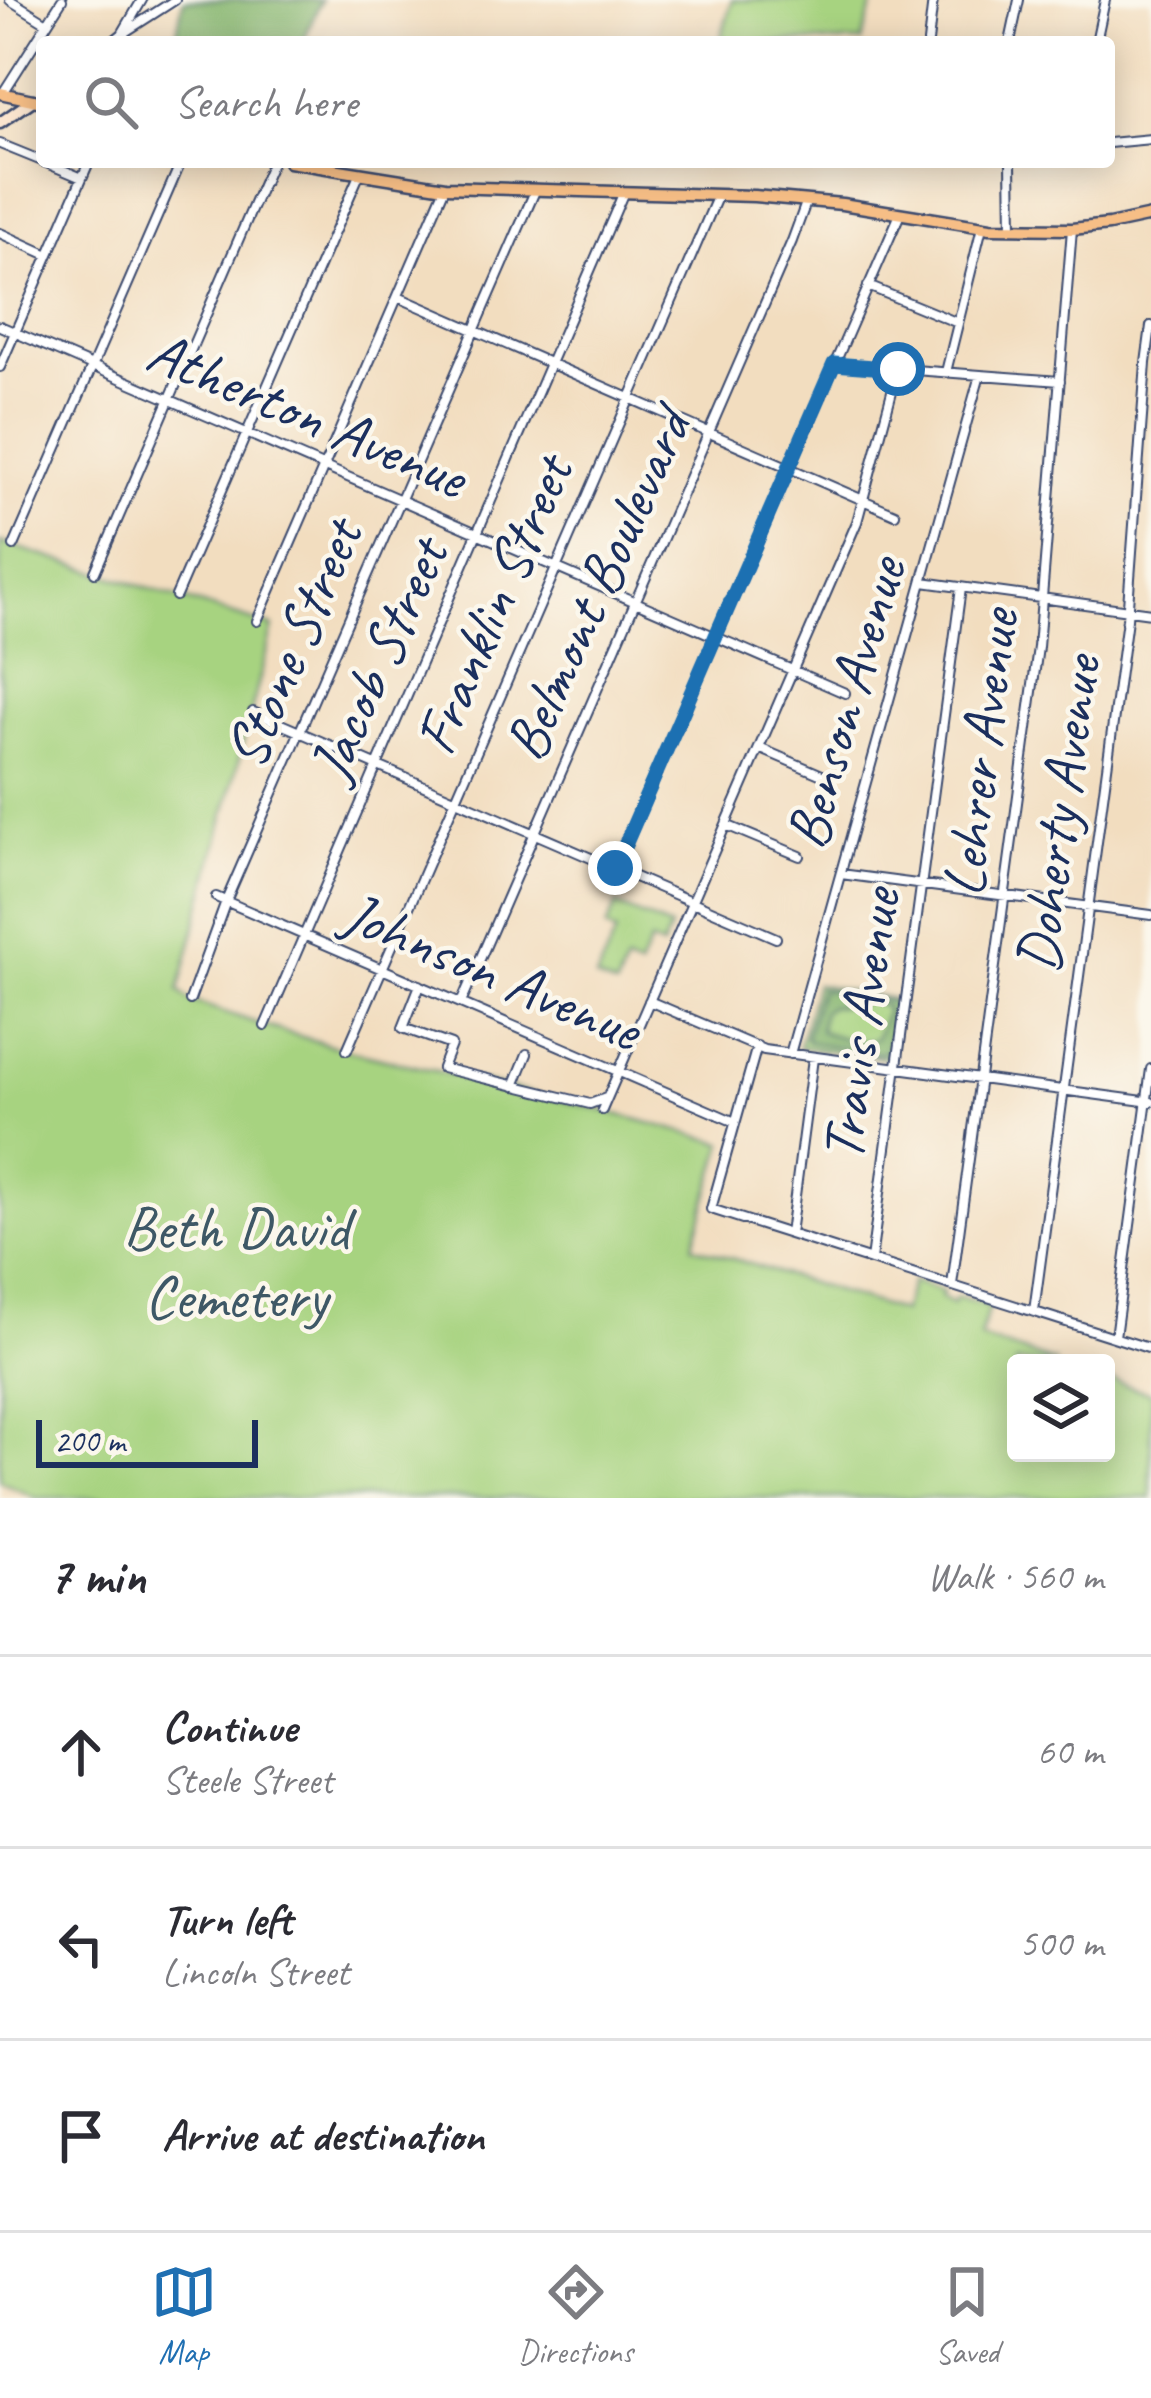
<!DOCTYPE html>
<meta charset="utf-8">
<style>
:root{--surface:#fff;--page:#f2f2f3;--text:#2b2b33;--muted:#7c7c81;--line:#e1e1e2;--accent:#1f6fb2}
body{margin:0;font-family:Caveat,sans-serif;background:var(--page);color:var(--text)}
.controls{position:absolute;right:36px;bottom:36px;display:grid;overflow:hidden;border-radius:12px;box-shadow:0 6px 30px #0003}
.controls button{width:108px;height:108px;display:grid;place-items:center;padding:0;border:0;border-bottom:3px solid var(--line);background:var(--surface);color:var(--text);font:60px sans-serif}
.scale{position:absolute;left:36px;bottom:30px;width:222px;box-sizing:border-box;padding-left:12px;border:6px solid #1b2f5e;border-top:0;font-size:33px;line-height:42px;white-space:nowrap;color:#1b2f5e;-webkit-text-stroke:9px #fbf7ec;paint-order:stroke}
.stop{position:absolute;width:36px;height:36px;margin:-27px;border:9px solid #1f6fb2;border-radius:50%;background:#fff}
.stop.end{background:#1f6fb2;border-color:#fff;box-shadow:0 3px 12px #0008}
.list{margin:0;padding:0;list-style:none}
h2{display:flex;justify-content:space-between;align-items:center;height:156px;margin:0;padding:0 48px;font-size:51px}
h2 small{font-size:39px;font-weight:400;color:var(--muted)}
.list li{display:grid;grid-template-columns:78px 1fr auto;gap:36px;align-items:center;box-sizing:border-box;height:192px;padding:0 48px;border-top:3px solid var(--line)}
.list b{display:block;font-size:45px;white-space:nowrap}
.list p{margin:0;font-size:39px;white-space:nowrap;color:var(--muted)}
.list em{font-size:39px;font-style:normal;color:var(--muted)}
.icon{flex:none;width:66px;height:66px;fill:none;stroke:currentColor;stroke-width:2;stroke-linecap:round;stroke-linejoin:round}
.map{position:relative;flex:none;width:1151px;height:1498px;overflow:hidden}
.search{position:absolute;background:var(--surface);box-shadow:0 6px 30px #0003;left:36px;right:36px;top:36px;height:132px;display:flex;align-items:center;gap:30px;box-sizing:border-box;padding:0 42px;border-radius:12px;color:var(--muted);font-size:45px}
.sheet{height:732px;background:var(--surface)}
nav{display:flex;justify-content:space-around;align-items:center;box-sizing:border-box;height:168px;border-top:3px solid var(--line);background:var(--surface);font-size:33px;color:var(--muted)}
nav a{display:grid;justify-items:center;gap:6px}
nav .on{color:var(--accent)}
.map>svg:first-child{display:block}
.green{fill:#a7d380;stroke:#61816f;stroke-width:3}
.forest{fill:#85b56e;stroke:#507266;stroke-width:3;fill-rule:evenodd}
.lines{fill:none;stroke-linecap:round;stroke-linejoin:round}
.street-casing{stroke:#3b496d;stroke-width:12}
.secondary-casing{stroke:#3b496d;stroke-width:15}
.primary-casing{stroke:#3b496d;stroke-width:15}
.street{stroke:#fff;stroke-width:8}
.secondary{stroke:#fbe5cf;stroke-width:10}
.primary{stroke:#f6be86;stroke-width:10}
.route{stroke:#1f6fb2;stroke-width:15}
.labels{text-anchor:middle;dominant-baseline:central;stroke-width:9;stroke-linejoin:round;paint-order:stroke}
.street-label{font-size:60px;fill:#1b2f5e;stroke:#fbf7ec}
.park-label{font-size:60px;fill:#3e5866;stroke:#fbf7ec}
</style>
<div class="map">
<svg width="1151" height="1498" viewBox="0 0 1151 1498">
<rect width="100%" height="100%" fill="#fbf7ec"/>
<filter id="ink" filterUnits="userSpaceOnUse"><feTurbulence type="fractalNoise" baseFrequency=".00833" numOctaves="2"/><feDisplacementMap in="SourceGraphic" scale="24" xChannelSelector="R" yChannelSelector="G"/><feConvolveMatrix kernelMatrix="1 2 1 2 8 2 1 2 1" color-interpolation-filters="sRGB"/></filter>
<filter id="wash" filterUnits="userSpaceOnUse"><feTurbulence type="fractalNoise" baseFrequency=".004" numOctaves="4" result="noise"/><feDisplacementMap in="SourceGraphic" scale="48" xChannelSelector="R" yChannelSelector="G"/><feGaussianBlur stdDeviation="2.7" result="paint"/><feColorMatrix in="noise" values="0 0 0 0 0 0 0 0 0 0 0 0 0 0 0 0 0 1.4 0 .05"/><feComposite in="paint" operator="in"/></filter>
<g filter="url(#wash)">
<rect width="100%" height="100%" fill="#f2ddbf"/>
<path class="green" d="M732,0H874L862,42H720Z
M0,542L273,627L179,991L189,1000L265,1026L347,1050L602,1110L724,1143L693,1246L902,1312L912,1281L943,1292L941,1298L953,1304L956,1297L989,1306L980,1338L1057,1363H1016V1453H1106V1379L1151,1393V1498H36L0,1481Z
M616,905L670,928L662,947L650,942L639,968L626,963L616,987L596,979L616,933L606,928Z
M816,984L898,1000L890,1058L799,1047Z"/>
<path class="forest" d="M183,0H321L303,42H175Z
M820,989L892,1001L895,1010L886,1052L875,1053L808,1042L806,1037ZM869,1001L884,1005L886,1012L876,1038C860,1046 839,1036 822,1032L820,1029L823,1011L831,1006L852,1007Z"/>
</g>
<g filter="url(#ink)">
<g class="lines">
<g class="street-casing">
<path id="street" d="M10,0L47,23
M122,34L175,0
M112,42L122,34L142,0
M928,42L933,0
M1010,42L1019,0
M1096,42L1105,0
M3,93L62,0
M1109,143L1151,139
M0,144L42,161
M44,162L82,178
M1011,162L1012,229
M0,233L48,255
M868,286L958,323
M398,297L895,514
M0,326L845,693
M834,364L1060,381
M0,367L89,162
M946,372L982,227
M14,546L181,162
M95,572L272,162
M923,582L1151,613
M176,596L359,175
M257,621L445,187
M253,712L776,938
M759,748L822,775
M726,825L800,856
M615,868L900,214
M841,874L1151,915
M216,897L735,1122
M420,985L403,1028L451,1045L442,1068L590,1104L606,1098
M190,1000L226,901L535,191
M649,1001L764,1050L1151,1102
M461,1003L792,241L807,200
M265,1026L623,194
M757,1046L711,1209L1151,1349
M347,1050L718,195
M790,1054L980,375
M514,1086L527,1054
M602,1110L857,522L898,369
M790,1234L813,1058
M871,1260L961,588
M952,1285L1038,647L1072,229
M1034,1311L1127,619L1146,363L1151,326
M1115,1337L1151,1069"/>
</g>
<g class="secondary-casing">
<path id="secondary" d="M0,123L33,100"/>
</g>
<g class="primary-casing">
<path id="primary" d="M0,93L42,102
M289,162L445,187L754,196L842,204L990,228L1072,229L1109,225L1151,216"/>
</g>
<use href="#street" class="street"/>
<use href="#secondary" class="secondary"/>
<use href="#primary" class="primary"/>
</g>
</g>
<g class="lines" filter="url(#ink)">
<path class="route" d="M615,868L834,364L898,369"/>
</g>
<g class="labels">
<g class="street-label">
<text transform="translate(307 414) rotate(23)">Atherton Avenue</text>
<text transform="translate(597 585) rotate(-66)">Belmont Boulevard</text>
<text transform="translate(493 605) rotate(-67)">Franklin Street</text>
<text transform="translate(293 644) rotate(-67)">Stone Street</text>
<text transform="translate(378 660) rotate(-66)">Jacob Street</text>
<text transform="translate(845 703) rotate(-74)">Benson Avenue</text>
<text transform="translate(980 753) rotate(-83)">Lehrer Avenue</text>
<text transform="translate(1058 814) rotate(-82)">Doherty Avenue</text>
<text transform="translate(492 971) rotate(23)">Johnson Avenue</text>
<text transform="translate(860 1025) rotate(-82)">Travis Avenue</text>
</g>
<g class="park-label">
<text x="236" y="1228">Beth David<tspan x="236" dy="69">Cemetery</tspan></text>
</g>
</g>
</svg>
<div class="controls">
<button><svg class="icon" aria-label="layers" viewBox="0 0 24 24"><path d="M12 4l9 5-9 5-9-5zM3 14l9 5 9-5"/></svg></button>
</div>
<div class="scale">200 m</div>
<div class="stop" style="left:898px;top:369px"></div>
<div class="stop end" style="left:615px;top:868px"></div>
<div class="search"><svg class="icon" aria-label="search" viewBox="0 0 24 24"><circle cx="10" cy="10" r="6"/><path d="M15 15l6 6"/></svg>Search here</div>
</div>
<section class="sheet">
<h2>7 min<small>Walk · 560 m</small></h2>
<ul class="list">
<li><svg class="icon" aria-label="ahead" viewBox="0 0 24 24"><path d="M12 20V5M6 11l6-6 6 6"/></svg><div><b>Continue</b><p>Steele Street</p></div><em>60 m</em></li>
<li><svg class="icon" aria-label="left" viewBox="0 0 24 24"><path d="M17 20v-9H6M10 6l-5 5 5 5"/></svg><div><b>Turn left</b><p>Lincoln Street</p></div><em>500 m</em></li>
<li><svg class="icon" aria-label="arrive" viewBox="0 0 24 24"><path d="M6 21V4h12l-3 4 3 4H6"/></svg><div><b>Arrive at destination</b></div></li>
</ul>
</section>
<nav>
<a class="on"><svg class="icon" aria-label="map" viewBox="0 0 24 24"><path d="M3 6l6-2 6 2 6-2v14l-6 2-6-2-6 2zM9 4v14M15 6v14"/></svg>Map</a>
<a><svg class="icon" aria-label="directions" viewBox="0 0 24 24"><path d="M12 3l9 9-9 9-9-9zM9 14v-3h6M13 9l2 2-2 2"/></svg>Directions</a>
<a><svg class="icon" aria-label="saved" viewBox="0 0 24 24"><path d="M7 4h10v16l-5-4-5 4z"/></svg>Saved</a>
</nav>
